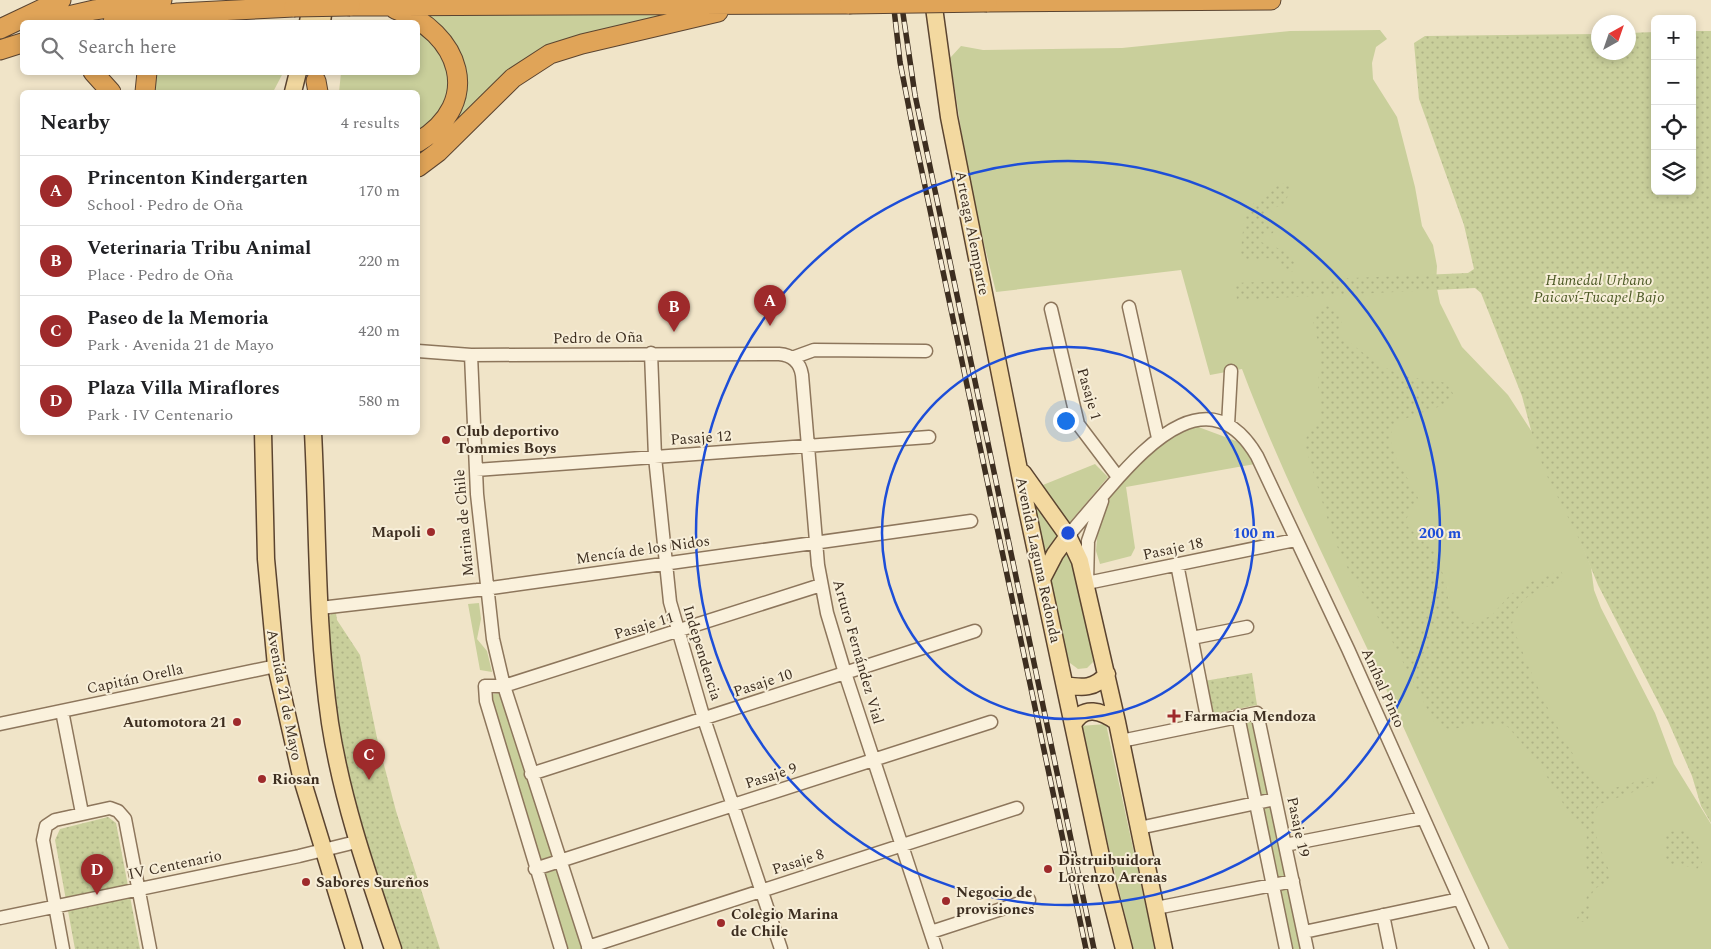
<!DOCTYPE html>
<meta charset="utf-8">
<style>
:root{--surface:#fff;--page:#f6f6f6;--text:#202124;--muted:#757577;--line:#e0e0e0;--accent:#9e2a2b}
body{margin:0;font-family:Spectral,serif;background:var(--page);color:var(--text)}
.controls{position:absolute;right:15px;top:15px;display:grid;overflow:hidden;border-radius:8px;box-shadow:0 2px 8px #0003}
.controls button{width:45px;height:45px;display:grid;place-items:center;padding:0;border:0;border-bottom:1px solid var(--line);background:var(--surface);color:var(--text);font:25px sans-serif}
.compass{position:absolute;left:1591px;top:15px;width:45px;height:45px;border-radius:50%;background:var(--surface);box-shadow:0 2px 8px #0003;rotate:40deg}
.you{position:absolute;left:1065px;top:420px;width:18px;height:18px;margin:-12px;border:4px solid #fff;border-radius:50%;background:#1a73e8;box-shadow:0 0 0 8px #1a73e833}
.badge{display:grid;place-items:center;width:32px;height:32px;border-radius:50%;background:var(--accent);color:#fff;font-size:16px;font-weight:700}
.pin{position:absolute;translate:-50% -41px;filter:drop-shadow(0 1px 2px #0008)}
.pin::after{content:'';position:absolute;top:26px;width:18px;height:15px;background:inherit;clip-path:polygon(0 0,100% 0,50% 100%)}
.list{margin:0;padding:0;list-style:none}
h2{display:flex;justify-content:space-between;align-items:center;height:65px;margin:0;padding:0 20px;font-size:21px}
h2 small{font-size:16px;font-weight:400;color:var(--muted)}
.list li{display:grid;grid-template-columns:32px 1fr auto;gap:15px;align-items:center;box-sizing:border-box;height:70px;padding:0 20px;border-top:1px solid var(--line)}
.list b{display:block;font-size:19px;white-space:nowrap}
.list p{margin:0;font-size:16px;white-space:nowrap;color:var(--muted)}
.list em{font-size:16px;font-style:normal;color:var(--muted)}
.icon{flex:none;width:28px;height:28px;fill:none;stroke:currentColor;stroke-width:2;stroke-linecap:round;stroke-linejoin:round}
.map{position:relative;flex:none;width:1711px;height:949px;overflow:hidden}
.search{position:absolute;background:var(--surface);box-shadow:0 2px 8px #0003;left:20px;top:20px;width:400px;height:55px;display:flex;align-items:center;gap:12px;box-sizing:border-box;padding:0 18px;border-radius:8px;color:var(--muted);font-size:19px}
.panel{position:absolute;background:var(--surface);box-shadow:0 2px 8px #0003;left:20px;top:90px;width:400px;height:345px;border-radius:8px}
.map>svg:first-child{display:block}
.grass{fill:#c9cf9b}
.park{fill:url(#park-dots)}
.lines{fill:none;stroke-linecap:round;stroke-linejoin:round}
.minor-casing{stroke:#8d765c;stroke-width:15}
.major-casing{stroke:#5b4430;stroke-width:19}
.highway-casing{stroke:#5b4430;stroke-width:21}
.minor{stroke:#faf1dc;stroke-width:12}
.major{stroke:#f3d9a0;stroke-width:16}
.highway{stroke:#e0a458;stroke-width:19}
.rail-casing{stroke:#3d2e20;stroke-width:5.5}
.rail{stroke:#f7eed8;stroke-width:4;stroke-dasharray:11;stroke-linecap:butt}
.highway-bridge-casing{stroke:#5b4430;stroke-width:21;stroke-linecap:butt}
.highway-bridge{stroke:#e0a458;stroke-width:19}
.ring{fill:none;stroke:#1d4ed8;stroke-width:2.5}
.poi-dot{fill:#9e2a2b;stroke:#f7eed8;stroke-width:2}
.labels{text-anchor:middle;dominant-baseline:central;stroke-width:4;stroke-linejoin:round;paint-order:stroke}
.street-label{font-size:15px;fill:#3d2e20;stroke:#f7eed8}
.park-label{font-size:15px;font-style:italic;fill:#4d5a26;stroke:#f7eed8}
.poi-label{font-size:15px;font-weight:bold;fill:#3d2e20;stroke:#f7eed8;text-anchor:start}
.centre{fill:#1d4ed8;stroke:#f7eed8;stroke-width:2.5}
.ring-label{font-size:15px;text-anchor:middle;font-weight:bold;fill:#1d4ed8;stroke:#f7eed8;stroke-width:4;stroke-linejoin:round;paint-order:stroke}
</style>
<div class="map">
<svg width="1711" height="949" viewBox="0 0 1711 949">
<defs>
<pattern id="park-dots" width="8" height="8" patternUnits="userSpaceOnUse" patternTransform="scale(1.25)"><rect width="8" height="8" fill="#c9cf9b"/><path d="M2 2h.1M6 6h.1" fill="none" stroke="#aeb285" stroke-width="1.8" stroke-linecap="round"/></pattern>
</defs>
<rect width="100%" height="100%" fill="#f0e4c8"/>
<path class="grass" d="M418,14L675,15L539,51L512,68L418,161V149L463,94Z
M418,25L434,39L450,80L441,111L418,134V92H339L341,73L418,72Z
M1380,30L1387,39L1376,47L1372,63L1373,79L1397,117L1415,187L1422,226L1433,245L1437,266L1436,284L1440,303L1462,347L1508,395L1532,432L1548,462L1591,567L1594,590L1601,608L1655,713L1674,764L1711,824V949H1509C1460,856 1419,760 1375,665C1329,567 1280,470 1242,369L1210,375L1181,270L996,292L970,188L950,58L961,46L983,50L1122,48L1290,31Z
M155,73H283L273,92H152Z
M1193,425L1244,444L1255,464L1126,487L1135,548L1131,556L1100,564L1096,551L1098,527L1113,474L1130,454L1162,431Z
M1095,464L1108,477L1070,522L1044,562L1028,491Z
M1063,550L1072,560L1092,652L1093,662L1087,668L1078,669L1066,660L1049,568Z
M479,603L481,619L477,639L487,651L492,672L480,670L468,604Z
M499,693L584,949H567L489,702V695Z
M1254,714L1301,949H1290L1243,717Z
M1106,724L1155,949H1133L1080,726Z"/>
<path class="park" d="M1692,31H1711V823L1701,806L1692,776L1668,721L1598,585L1579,539L1547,476L1536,449L1522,396L1481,293L1475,288L1237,300L1235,283L1468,273L1474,269L1464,225L1419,99L1414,43L1425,36L1598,34V52H1628L1629,33L1655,32V191H1692Z
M1288,182L1290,189L1285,204L1274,208L1266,218L1275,227L1273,233L1260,238L1258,241L1280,249L1287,253L1296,265L1295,270L1289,273L1274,259L1263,258L1250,261L1240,256L1245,214L1256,200L1262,201L1277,186Z
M1327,306L1338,310L1342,316L1340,333L1343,337C1363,353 1385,372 1411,377C1423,380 1435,380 1446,383L1454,395C1445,415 1386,410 1391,442C1395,463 1410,479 1418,498L1404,523L1433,550L1445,579L1449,603L1461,620L1470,624L1491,616L1510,595L1533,581L1561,571L1565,580C1541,589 1516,595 1512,624C1525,662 1572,770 1604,791L1656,776L1658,783L1600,804C1584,819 1605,859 1612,878L1611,882C1607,885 1601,885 1596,888C1586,897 1594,913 1586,922H1581L1577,918L1585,902L1591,884L1584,858L1587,835L1582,826L1567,810L1538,762L1508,727L1497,724H1476L1450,730L1434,722L1390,637L1349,571L1334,540L1304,442L1310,431L1317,424L1321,413L1318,385L1321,347L1312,326L1319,310Z
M332,613H336L337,620L360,655L377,738L396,811L440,949H401C376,872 349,794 337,713C332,681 330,650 328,618Z
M1252,673L1257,705L1213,714L1204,681Z
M108,817L116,823L140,949H75L55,840L60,829Z
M1683,830C1694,837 1703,851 1702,863L1697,869L1681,865H1670C1663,857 1662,841 1667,832Z"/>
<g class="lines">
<g class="minor-casing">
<path id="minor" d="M1129,307L1158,438
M1051,309L1078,424L1118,477
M418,351L471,355L779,354C792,355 800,362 802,375L818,565L827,613L845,673L936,949
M651,353L655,457L670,602L704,719L781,949
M471,355L477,494L493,639L504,686L589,949
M792,358L814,350L926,351
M1228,425L1231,371
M476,470L929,437
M1102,501L1088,541L1087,583L1295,540
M1068,536C1082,519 1096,503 1110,487C1149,442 1211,378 1257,456L1348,649L1482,949
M1177,564L1208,722
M320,608L477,590L971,521
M1192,638L1247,627
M62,711L82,813
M1238,716L1286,949
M0,724L276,666
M1121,741L1257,713L1307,949
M531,774L975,631
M1139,828L1275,799
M1285,845L1423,818
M535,869L991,722
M1156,908L1293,881
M1383,915L1390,949
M0,918L299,856L356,842
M931,932L1029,900
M1304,932L1459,899
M588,947L1017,808
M63,949L43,840L46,826L55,820L110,808L118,811L125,819L150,949
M561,949L486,701L485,686H504L821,585"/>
</g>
<g class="major-casing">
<path id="major" d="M933,0L949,117L1025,500L1105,875L1124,949
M308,22L312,0
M322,22L325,0
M293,92L298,72
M263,432L266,559L276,666L301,776L354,949
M313,432C318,529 316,627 330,723C342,801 368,875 393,949
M1023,473L1068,536L1080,561L1117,722L1164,949
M1042,579L1055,554L1068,536
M1065,685C1082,688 1095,689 1107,674
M1073,725C1083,704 1102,711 1117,722"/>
</g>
<g class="highway-casing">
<path id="highway" d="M987,2L1271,0
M350,6L849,4
M395,9C460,32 485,102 418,142
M42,22L94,10L162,0
M113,22L178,13L294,7
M0,29L61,0
M0,50L22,43
M93,72L111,92
M316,81L318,92
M145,92L147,72
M418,167L438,152L513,78L550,54L582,44L718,12"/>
</g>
<use href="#minor" class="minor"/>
<use href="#major" class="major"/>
<use href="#highway" class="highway"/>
<g class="rail-casing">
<path id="rail" d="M893,0L900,62L914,134L1086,949
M901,0L915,95L1094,949"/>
</g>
<use href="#rail" class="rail"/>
<g class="highway-bridge-casing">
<path id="highway-bridge" d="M849,4L987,2
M294,7L350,6"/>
</g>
<use href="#highway-bridge" class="highway-bridge"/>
</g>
<g class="ring">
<circle cx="1068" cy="533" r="186"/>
<circle cx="1068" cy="533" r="372"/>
</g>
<g class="poi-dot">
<circle cx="446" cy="440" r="5"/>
<circle cx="431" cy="532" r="5"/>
<path d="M1171.5 708.5h5v5h5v5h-5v5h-5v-5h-5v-5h5z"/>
<circle cx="237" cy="722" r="5"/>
<circle cx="262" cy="779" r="5"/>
<circle cx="1048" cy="869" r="5"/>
<circle cx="306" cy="882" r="5"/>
<circle cx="946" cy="901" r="5"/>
<circle cx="721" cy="923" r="5"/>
</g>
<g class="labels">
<g class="street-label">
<text transform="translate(972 233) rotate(79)">Arteaga Alemparte</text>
<text transform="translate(598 338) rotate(-1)">Pedro de Oña</text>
<text transform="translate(1089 394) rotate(74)">Pasaje 1</text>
<text transform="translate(701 438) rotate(-4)">Pasaje 12</text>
<text transform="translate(464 523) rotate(-95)">Marina de Chile</text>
<text transform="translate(1173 549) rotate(-12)">Pasaje 18</text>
<text transform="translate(643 550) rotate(-8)">Mencía de los Nidos</text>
<text transform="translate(1038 560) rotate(78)">Avenida Laguna Redonda</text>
<text transform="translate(644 626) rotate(-17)">Pasaje 11</text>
<text transform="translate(858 652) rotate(74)">Arturo Fernández Vial</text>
<text transform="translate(702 653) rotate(73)">Independencia</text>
<text transform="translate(135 679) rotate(-12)">Capitán Orella</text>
<text transform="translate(763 683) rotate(-18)">Pasaje 10</text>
<text transform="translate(1383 688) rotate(66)">Aníbal Pinto</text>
<text transform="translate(284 695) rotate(79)">Avenida 21 de Mayo</text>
<text transform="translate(771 776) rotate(-18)">Pasaje 9</text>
<text transform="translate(1298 827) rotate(78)">Pasaje 19</text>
<text transform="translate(798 862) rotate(-18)">Pasaje 8</text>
<text transform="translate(175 865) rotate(-12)">IV Centenario</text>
</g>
<g class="park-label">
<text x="1599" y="280">Humedal Urbano<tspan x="1599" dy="17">Paicaví-Tucapel Bajo</tspan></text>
</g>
<g class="poi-label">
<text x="456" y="431">Club deportivo<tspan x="456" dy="17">Tommies Boys</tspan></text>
<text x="421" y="532" text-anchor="end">Mapoli</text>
<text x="1184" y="716">Farmacia Mendoza</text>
<text x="227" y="722" text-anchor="end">Automotora 21</text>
<text x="272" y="779">Riosan</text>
<text x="1058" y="860">Distruibuidora<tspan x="1058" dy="17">Lorenzo Arenas</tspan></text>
<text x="316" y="882">Sabores Sureños</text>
<text x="956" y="892">Negocio de<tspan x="956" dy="17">provisiones</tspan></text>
<text x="731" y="914">Colegio Marina<tspan x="731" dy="17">de Chile</tspan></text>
</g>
</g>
<circle cx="1068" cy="533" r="8" class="centre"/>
<g class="ring-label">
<text x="1254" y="538">100 m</text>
<text x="1440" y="538">200 m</text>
</g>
</svg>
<div class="controls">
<button>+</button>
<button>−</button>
<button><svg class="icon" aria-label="locate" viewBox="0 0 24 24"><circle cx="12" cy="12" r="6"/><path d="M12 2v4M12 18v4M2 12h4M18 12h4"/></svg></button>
<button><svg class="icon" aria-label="layers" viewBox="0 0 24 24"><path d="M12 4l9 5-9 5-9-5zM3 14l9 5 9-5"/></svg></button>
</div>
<svg class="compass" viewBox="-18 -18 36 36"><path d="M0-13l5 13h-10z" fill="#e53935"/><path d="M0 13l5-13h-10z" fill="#757577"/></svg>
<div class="you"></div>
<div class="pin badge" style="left:770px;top:326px">A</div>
<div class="pin badge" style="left:674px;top:332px">B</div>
<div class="pin badge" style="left:369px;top:780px">C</div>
<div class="pin badge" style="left:97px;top:895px">D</div>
<div class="search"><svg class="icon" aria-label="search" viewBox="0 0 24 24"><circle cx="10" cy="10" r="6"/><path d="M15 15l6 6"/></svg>Search here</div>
<section class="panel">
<h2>Nearby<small>4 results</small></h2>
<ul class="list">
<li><span class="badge">A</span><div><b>Princenton Kindergarten</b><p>School · Pedro de Oña</p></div><em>170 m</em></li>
<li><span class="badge">B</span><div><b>Veterinaria Tribu Animal</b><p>Place · Pedro de Oña</p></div><em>220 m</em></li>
<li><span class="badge">C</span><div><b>Paseo de la Memoria</b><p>Park · Avenida 21 de Mayo</p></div><em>420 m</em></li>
<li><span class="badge">D</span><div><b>Plaza Villa Miraflores</b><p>Park · IV Centenario</p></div><em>580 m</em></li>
</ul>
</section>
</div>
